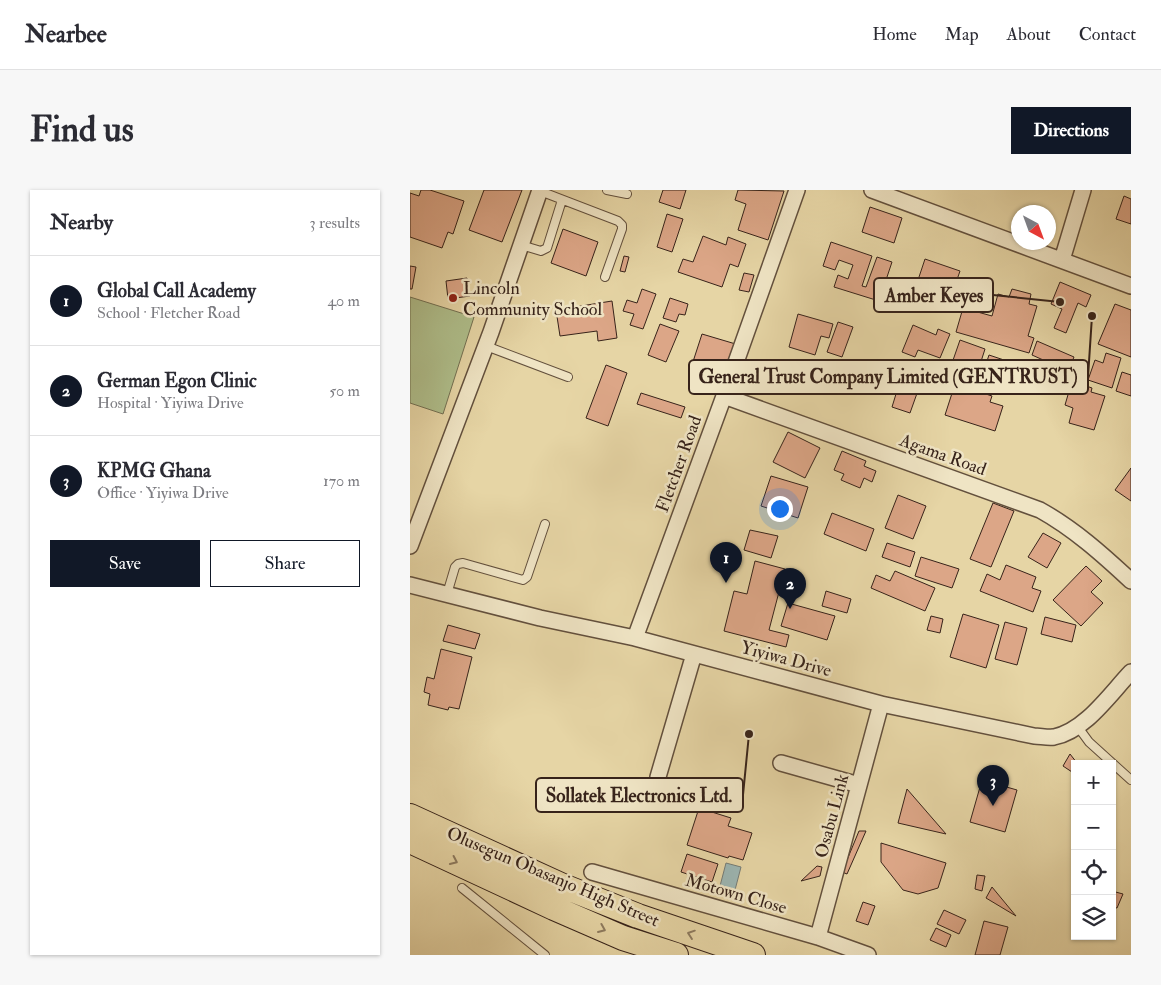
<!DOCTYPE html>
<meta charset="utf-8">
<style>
:root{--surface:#fff;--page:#f7f7f7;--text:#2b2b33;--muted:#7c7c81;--line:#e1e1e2;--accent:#111827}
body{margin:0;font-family:"IM FELL Double Pica",serif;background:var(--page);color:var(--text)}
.controls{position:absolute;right:15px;bottom:15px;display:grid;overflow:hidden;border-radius:0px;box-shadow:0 1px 4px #0004}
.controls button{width:45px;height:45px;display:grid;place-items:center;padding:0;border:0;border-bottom:1px solid var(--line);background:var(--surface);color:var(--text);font:25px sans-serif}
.compass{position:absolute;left:601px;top:15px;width:45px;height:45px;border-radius:50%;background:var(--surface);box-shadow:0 1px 4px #0004;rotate:139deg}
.you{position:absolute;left:369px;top:318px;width:18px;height:18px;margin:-12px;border:4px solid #fff;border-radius:50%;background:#1a73e8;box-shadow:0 0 0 8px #1a73e833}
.badge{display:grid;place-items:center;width:32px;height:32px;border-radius:50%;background:var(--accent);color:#fff;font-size:16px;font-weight:700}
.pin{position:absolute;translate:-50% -41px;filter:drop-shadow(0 1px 2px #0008)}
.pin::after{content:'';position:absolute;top:26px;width:18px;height:15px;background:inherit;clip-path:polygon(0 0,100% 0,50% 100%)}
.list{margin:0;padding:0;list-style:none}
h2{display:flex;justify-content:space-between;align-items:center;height:65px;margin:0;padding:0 20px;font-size:21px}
h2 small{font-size:16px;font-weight:400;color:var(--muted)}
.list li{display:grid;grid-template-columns:32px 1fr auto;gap:15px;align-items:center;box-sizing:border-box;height:90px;padding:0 20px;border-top:1px solid var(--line)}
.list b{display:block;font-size:19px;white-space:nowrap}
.list p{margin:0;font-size:16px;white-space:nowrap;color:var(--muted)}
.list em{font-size:16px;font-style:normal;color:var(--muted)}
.actions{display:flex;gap:10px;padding:15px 20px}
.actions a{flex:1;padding:11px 0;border:1px solid var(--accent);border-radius:0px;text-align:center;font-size:18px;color:var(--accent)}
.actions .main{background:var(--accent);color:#fff}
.icon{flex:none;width:28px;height:28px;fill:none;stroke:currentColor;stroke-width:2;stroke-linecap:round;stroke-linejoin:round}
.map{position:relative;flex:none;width:721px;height:765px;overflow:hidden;border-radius:0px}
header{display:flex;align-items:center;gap:30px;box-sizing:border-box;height:70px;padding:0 25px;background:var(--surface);border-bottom:1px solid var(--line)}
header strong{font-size:24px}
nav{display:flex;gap:28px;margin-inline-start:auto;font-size:18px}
.intro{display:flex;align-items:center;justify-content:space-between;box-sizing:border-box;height:120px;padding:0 30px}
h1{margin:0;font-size:35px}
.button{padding:12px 22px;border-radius:0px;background:var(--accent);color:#fff;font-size:18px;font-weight:700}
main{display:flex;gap:30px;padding:0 30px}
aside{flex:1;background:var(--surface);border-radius:0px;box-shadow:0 1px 4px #0004}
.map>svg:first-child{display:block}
.green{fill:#afbe8b;stroke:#737052}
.water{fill:#9cb6b3;stroke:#747b76}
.building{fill:#dca687;stroke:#37231a}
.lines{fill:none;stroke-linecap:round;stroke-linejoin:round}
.service-casing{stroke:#63503d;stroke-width:10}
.minor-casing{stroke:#63503d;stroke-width:18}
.primary-casing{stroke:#37231a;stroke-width:26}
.service{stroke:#efe4c4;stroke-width:8}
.minor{stroke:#efe4c4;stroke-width:15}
.primary{stroke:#e6d5a5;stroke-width:24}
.oneway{stroke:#8e7c60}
.poi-dot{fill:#8f2418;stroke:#efe4c4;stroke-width:2}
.labels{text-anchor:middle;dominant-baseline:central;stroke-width:5;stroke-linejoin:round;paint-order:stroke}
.poi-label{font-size:18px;fill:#37231a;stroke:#efe4c4;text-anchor:start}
.street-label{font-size:18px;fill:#37231a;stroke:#efe4c4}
.leader{fill:none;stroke:#37231a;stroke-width:2}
.callout-dot{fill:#37231a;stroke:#efe4c4;stroke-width:2}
.callout{fill:#efe4c4;stroke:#37231a;stroke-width:2}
.callout-label{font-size:19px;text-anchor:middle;font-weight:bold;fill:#37231a}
</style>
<header>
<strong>Nearbee</strong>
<nav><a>Home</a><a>Map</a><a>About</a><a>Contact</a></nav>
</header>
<div class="intro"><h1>Find us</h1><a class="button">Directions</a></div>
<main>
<aside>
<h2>Nearby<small>3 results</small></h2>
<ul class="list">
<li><span class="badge">1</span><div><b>Global Call Academy</b><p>School · Fletcher Road</p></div><em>40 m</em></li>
<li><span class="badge">2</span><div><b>German Egon Clinic</b><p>Hospital · Yiyiwa Drive</p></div><em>50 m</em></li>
<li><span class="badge">3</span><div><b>KPMG Ghana</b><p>Office · Yiyiwa Drive</p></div><em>170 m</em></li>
</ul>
<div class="actions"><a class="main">Save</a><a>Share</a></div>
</aside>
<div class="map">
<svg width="721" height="765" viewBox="0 0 721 765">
<rect width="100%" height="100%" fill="#e6d5a5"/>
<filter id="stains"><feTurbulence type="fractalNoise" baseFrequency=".004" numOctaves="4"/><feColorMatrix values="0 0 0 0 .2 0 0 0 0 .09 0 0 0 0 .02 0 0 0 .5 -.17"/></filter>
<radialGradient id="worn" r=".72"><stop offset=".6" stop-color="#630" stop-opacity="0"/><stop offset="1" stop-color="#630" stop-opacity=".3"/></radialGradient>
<path class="green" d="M0,107L64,127L33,224L0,213Z"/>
<path class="water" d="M316,673L331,677L325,700L310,696Z"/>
<path class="building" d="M11,0H20L54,11L43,44L38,42L32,58L0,47V3L9,6Z
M74,0H112L92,52L59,40Z
M253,0H276L270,19L249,12Z
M328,0L374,1L358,50L328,40L336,14L325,10Z
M714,6L721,9V34L706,29Z
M460,17L492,28L484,53L452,42Z
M257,24L273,29L262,62L247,57Z
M153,39L188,52L176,86L141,73Z
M293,46L316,55L318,47L336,54L328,77L320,74L312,97L268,82L273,69L283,72Z
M421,52L462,66L452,96L456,97L467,67L482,72L469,111L424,97L428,85L438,89L443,75L429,70L425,80L413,76Z
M214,66L219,67L215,82L210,81Z
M515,69L550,81L542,104L507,93Z
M0,76L6,77L2,99H0Z
M334,83L344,85L339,102L329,100Z
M57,88L60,106L38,109L36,91Z
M650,92L681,105L676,117L668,113L656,143L644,138L652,119L641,114Z
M232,99L246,104L233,139L220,135L224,124L213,121L217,110L227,113Z
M602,99L621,104L619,114L627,116L618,146L624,148L619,163L546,142L553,118L582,126L588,104L599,107Z
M260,108L278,114L275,125L269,124L266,132L253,128Z
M202,111L207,148L188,151L187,141L150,146L146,120Z
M705,114L721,120V167L688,154Z
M388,124L423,134L419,148L411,146L405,165L379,157Z
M428,132L443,137L432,167L417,162Z
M250,134L269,141L256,172L238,165Z
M503,135L526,145L528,139L540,144L530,168L508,160L505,167L492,162Z
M292,144L329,155L316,195L279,184Z
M550,150L575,159L567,184L541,176Z
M627,151L664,167L658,181L622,165Z
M696,163L711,168L702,198L678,190L685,170L693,173Z
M579,165L609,175L603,190L574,180Z
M495,170L516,178L500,223L482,217L486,204L450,192L457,173L490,184Z
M196,175L217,183L198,236L176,228Z
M712,182L721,185V206L706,201Z
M662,191L682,198L681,202L695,206L684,240L659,233L663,218L655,215Z
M545,194L582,206L580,212L593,216L585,241L535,225Z
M231,203L275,217L271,228L227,214Z
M378,242L410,258L395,288L363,272Z
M432,261L456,271L454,276L466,281L462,292L454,288L450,298L431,290L434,284L424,280Z
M721,278V311L705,300Z
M361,286L398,297L388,328L351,316Z
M488,305L516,316L503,349L475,338Z
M583,313L604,321L581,377L560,369Z
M422,323L464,339L456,361L414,344Z
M340,340L368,346L361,368L334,360Z
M633,343L651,353L637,378L618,367Z
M477,353L505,362L500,377L472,367Z
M511,367L549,379L542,398L505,386Z
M345,371L375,379L359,440L379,445L376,457L314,441L324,401L337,404Z
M596,375L626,387L622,398L631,401L623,422L570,401L577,384L590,390Z
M676,376L692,391L681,402L693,413L671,436L643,410Z
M485,381L525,398L515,421L461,398L466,385L480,391Z
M416,401L441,409L437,423L412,416Z
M378,413L425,426L417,450L371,436Z
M553,424L589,435L576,478L540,467Z
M521,426L533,429L530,443L517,440Z
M635,427L666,435L662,452L631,444Z
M595,432L617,438L607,475L585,469Z
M38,435L70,444L65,459L33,451Z
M31,459L62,467L49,519L39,517L38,520L18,515L20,504L14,502L17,487L24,489Z
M660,564L667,573L665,574L662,582L653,576Z
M572,590L607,600L595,642L560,632Z
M497,599L536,644L488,633Z
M289,618L321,628L318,636L342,643L333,670L319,666L318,668L277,655Z
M449,641H456L437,684L432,682Z
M471,653L536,673L528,698L508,704L493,700L471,672Z
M277,664L308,674L302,692L271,682Z
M407,676L412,677L410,686L391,691Z
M567,685L575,686L572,701L565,699Z
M582,697L606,726L576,708Z
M702,701L713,704L707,718L702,717Z
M453,712L465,716L458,735L446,731Z
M534,720L556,730L549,744L527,734Z
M574,731L598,737L590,765H565Z
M526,738L541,745L536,757L520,750Z"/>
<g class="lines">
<g class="service-casing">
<path id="service" d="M197,0L217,4
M130,1L208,31L212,35V39L195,87
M111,55L131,61L137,58L152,10
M76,156L158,187
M37,404L45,377L48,374L53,373L113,390L117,387L135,334
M668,537L679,552L721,590
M52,698L135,765"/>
</g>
<g class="minor-casing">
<path id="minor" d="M462,0L721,96
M652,70L673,0
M314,206L630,320C664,339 692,364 721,391
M0,356L81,142L130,0
M0,395L130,428L225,448L471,514L624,546C630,546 638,548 644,547C675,541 700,504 721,482
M225,448L314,206L387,0
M371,573L449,595
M248,587L284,464
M182,682L408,747L458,765
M408,747L471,514"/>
</g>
<g class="primary-casing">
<path id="primary" d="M0,626L153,696L228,726L343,765
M0,651L144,718L213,748L266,765"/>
</g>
<use href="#service" class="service"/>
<use href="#minor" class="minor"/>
<use href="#primary" class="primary"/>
</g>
<defs><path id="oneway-chevron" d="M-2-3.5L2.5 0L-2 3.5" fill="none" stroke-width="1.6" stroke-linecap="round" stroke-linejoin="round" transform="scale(1.25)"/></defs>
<g class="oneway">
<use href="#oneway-chevron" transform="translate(44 671) rotate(25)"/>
<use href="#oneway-chevron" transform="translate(192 739) rotate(23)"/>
<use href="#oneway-chevron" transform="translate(281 744) rotate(-161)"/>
</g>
<circle class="poi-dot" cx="43" cy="108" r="5"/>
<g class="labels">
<g class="poi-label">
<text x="53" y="98">Lincoln<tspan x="53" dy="21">Community School</tspan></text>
</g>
<g class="street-label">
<text transform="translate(533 265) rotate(20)">Agama Road</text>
<text transform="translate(269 274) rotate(-70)">Fletcher Road</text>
<text transform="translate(376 469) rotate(15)">Yiyiwa Drive</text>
<text transform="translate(422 626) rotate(-75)">Osabu Link</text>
<text transform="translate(143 687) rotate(23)">Olusegun Obasanjo High Street</text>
<text transform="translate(326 704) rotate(16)">Motown Close</text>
</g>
</g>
<path class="leader" d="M650 112L583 105M682 126L678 187M339 544L333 605"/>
<g class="callout-dot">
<circle cx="650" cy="112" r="5"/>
<circle cx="682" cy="126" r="5"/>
<circle cx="339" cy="544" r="5"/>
</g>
<g class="callout">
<rect x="464" y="88" width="119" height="34" rx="5"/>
<rect x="279" y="170" width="399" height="34" rx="5"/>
<rect x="126" y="588" width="207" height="34" rx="5"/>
</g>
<g class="callout-label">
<text x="524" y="112">Amber Keyes</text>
<text x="478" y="193">General Trust Company Limited (GENTRUST)</text>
<text x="229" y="612">Sollatek Electronics Ltd.</text>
</g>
<rect width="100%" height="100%" filter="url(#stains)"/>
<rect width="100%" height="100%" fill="url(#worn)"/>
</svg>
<div class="controls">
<button>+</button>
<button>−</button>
<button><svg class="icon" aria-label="locate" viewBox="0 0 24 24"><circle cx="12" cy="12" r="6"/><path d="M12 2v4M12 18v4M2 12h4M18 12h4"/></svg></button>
<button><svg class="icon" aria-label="layers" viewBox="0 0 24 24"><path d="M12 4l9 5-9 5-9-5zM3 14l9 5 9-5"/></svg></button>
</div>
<svg class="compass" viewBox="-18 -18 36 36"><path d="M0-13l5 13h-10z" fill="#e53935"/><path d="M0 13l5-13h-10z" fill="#7c7c81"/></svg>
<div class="you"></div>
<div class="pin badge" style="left:316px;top:393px">1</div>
<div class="pin badge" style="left:380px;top:419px">2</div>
<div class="pin badge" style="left:583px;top:616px">3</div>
</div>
</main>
